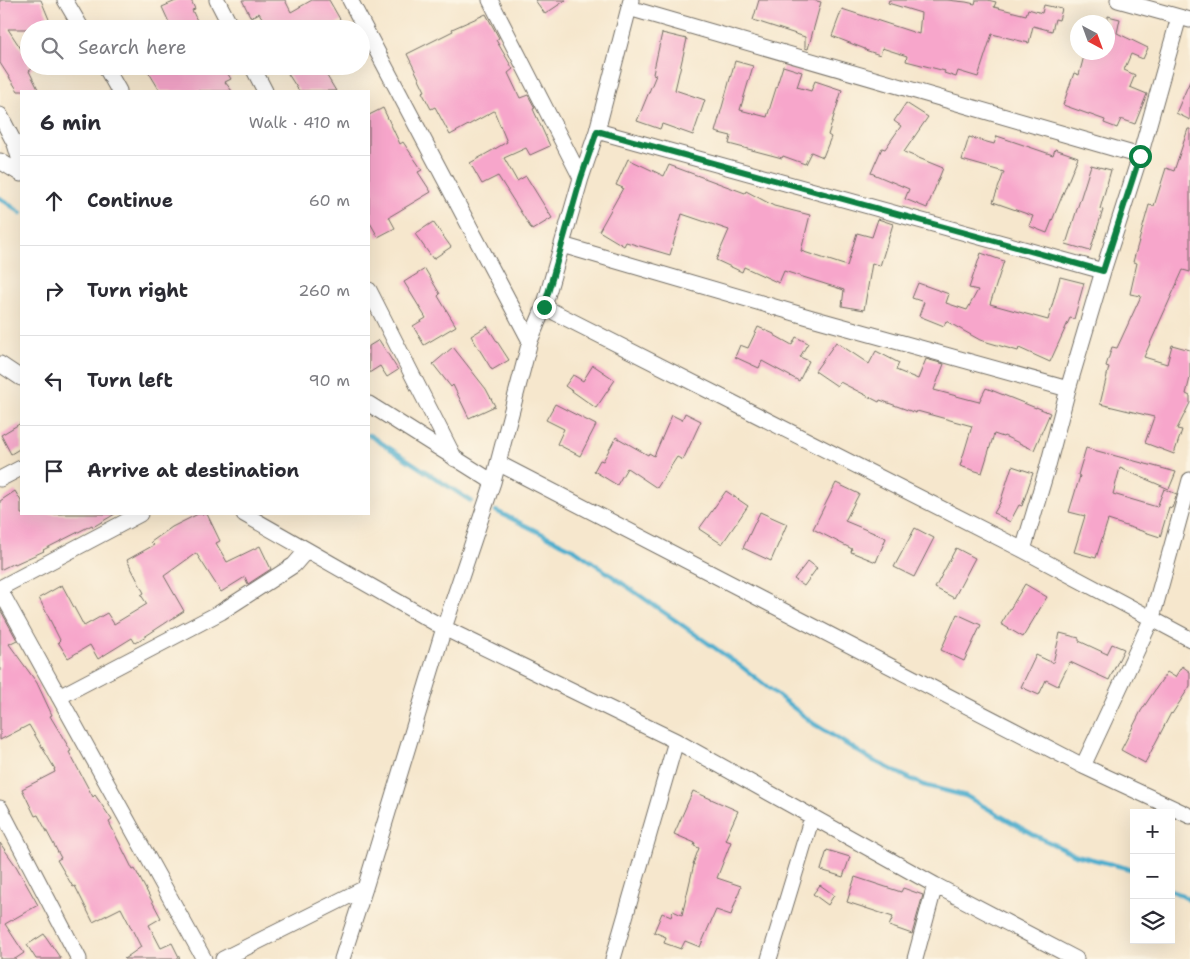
<!DOCTYPE html>
<meta charset="utf-8">
<style>
:root{--surface:#fff;--page:#f7f7f7;--text:#2b2b33;--muted:#7c7c81;--line:#e1e1e2}
body{margin:0;font-family:"Shantell Sans",sans-serif;background:var(--page);color:var(--text)}
.controls{position:absolute;right:15px;bottom:15px;display:grid;overflow:hidden;border-radius:0px;box-shadow:0 5px 20px #0002}
.controls button{width:45px;height:45px;display:grid;place-items:center;padding:0;border:0;border-bottom:1px solid var(--line);background:var(--surface);color:var(--text);font:25px sans-serif}
.compass{position:absolute;left:1070px;top:15px;width:45px;height:45px;border-radius:50%;background:var(--surface);box-shadow:0 5px 20px #0002;rotate:139deg}
.stop{position:absolute;width:15px;height:15px;margin:-11px;border:4px solid #0b8043;border-radius:50%;background:#fff}
.stop.end{background:#0b8043;border-color:#fff;box-shadow:0 1px 5px #0008}
.list{margin:0;padding:0;list-style:none}
h2{display:flex;justify-content:space-between;align-items:center;height:65px;margin:0;padding:0 20px;font-size:21px}
h2 small{font-size:16px;font-weight:400;color:var(--muted)}
.list li{display:grid;grid-template-columns:32px 1fr auto;gap:15px;align-items:center;box-sizing:border-box;height:90px;padding:0 20px;border-top:1px solid var(--line)}
.list b{display:block;font-size:19px;white-space:nowrap}
.list em{font-size:16px;font-style:normal;color:var(--muted)}
.icon{flex:none;width:28px;height:28px;fill:none;stroke:currentColor;stroke-width:2;stroke-linecap:round;stroke-linejoin:round}
.map{position:relative;flex:none;width:1190px;height:959px;overflow:hidden}
.search{position:absolute;background:var(--surface);box-shadow:0 5px 20px #0002;left:20px;top:20px;width:350px;height:55px;display:flex;align-items:center;gap:12px;box-sizing:border-box;padding:0 18px;border-radius:28px;color:var(--muted);font-size:19px}
.panel{position:absolute;background:var(--surface);box-shadow:0 5px 20px #0002;left:20px;top:90px;width:350px;height:425px;border-radius:0px}
.map>svg:first-child{display:block}
.lines{fill:none;stroke-linecap:round;stroke-linejoin:round}
.stream{stroke:#4eadcd;stroke-width:4.5}
.building{fill:#f7a6cb}
.minor-casing{stroke:#726d64;stroke-width:17}
.minor{stroke:#fff;stroke-width:15}
.route{stroke:#0b8043;stroke-width:6}
</style>
<div class="map">
<svg width="1190" height="959" viewBox="0 0 1190 959">
<rect width="100%" height="100%" fill="#fcf5e5"/>
<filter id="ink" filterUnits="userSpaceOnUse"><feTurbulence type="fractalNoise" baseFrequency=".02" numOctaves="2"/><feDisplacementMap in="SourceGraphic" scale="10" xChannelSelector="R" yChannelSelector="G"/><feConvolveMatrix kernelMatrix="1 2 1 2 8 2 1 2 1" color-interpolation-filters="sRGB"/></filter>
<filter id="wash" filterUnits="userSpaceOnUse"><feTurbulence type="fractalNoise" baseFrequency=".0096" numOctaves="4" result="noise"/><feDisplacementMap in="SourceGraphic" scale="20" xChannelSelector="R" yChannelSelector="G"/><feGaussianBlur stdDeviation="1.12" result="paint"/><feColorMatrix in="noise" values="0 0 0 0 0 0 0 0 0 0 0 0 0 0 0 0 0 1.4 0 .05"/><feComposite in="paint" operator="in"/></filter>
<g filter="url(#wash)">
<rect width="100%" height="100%" fill="#f6e7cd"/>
<g class="lines">
<path class="stream" d="M0,198L21,213
M369,435L471,501
M496,511L575,550L742,667L814,724L872,760L923,785L966,796L1032,834L1076,855L1134,870
M1171,890L1190,900"/>
</g>
<g id="blocks">
<path class="building" d="M0,0H41L53,29H8L29,61V66H32L33,68L29,71L39,91H18L0,63Z
M178,0H191L195,9L192,10L201,29H172L162,7Z
M242,0H285L291,12L312,0H329L341,21L328,29H269L259,13L251,18Z
M535,0H566L545,14Z
M759,0H813L821,2L808,49L805,48V37L753,20Z
M889,0H947L966,2L975,4L976,0H988L996,2L994,7L1026,15L1028,9L1042,13L1044,5L1062,9L1059,20L1055,19L1052,31L1033,26L1029,43L992,34L978,77L958,71L956,77L944,73L945,71L906,61L907,56L882,48L880,55L865,50V49L832,36L842,9L919,34L921,13L888,3Z
M486,14L499,38L496,40L513,69L508,73L520,98L528,95L535,108L533,109L550,146L530,155L526,148L504,158L517,181L526,176L552,218L532,230L498,176L482,184L470,163L507,142L494,111L450,135L435,107L431,109L422,92L425,91L407,54L453,31L452,29Z
M1108,16L1120,19L1117,33L1148,48L1143,59L1131,54L1124,70L1135,75L1130,87L1147,94L1135,124L1121,119L1117,128L1104,123L1105,120L1063,105L1074,73L1079,75L1085,52H1108Z
M662,33L687,39L675,90L705,100L693,135L662,124L660,129L637,121L656,75L653,74Z
M735,61L753,66L740,110L767,117L783,66L802,72L797,87L811,91L815,81L842,90L828,135L831,137L823,157L811,152L805,164L783,156L782,158L729,144L731,136L715,132Z
M145,66H223L231,79L225,82L232,91H160Z
M283,66H321L336,91H299Z
M1190,81V120L1176,113Z
M906,103L928,117L904,152L943,168L927,208L905,199L909,189L871,173L882,148L885,149L901,126L894,121Z
M383,108L400,144L403,142L422,170L418,172L431,192L389,217L395,228L378,237L369,221V115Z
M1188,129H1190V272L1183,270L1144,357L1167,364L1172,345L1190,350V378L1186,394L1190,396V403L1177,429L1182,430L1174,454L1145,443L1154,417L1100,404L1109,367L1106,366L1112,347L1117,348L1141,296L1130,294L1137,263L1133,262L1149,205L1154,206L1166,168L1174,171Z
M997,136L1053,155L1055,149L1078,157L1047,233L1029,226L1033,216L993,202L1004,172L962,160L969,137L994,144Z
M628,159L664,176L669,165L745,193L746,191L774,206L810,215L801,251L847,266L857,233L872,237L878,219L893,224L880,266L872,263L864,310L842,306L844,290L784,271L779,283L744,267L742,272L716,260L729,230L682,214L670,255L626,242L624,246L599,231L623,188L616,185Z
M1091,165L1111,170L1100,209L1103,210L1090,251L1066,244Z
M433,222L451,247L433,259L415,234Z
M981,253L1004,261L990,304L1048,320L1060,277L1084,283L1074,319L1070,318L1050,362L1019,348L1018,351L980,340L946,321L944,326L919,316L924,302L912,298L918,283L949,294L946,303L967,310L978,290L969,288Z
M425,269L440,294L438,296L456,326L424,345L413,326L426,318L404,282Z
M487,326L509,360L492,370L471,336Z
M758,327L774,334V335L792,345L796,337L808,343L800,357L809,361L799,381L762,361L759,368L735,357L740,345L748,348Z
M379,340L398,370L387,377L380,366L369,373V346Z
M836,342L869,364L876,351L899,363L896,370L918,379L926,359L944,364L934,390L979,402L986,388L1036,408V407L1050,413L1034,450L1004,436L1003,437L994,434L982,473L960,466L972,426L917,411L916,413L880,400L879,402L840,382L837,386L815,371Z
M453,347L486,389L495,406L469,418L453,385L451,387L433,364Z
M593,365L615,380L596,408L565,386L573,375L583,381Z
M555,404L596,425L580,456L557,444L564,429L546,420Z
M685,413L701,421L683,460L677,457L657,488L627,468L617,485L594,471L600,460L603,461L616,437L648,455L649,453L654,456L672,415L682,420Z
M21,423V448L11,454L1,435Z
M1086,448L1176,472L1169,489L1120,468L1113,494L1157,507L1164,489L1177,494L1172,508L1169,507L1160,537L1108,520L1096,558L1074,552L1085,516L1069,512L1080,476L1078,475Z
M1012,466L1033,473L1022,506L1019,505L1010,522L994,513L1000,503Z
M836,483L859,494L845,521L886,538L876,562L851,552L852,549L813,529Z
M15,491L21,501V514H115L93,527L92,525L43,550L44,551L15,564L14,563L0,570V501Z
M726,491L748,506L722,544L699,529Z
M760,512L787,524L771,561L743,548Z
M198,514H207L220,541L216,543L227,562L260,546L271,569L248,584L245,577L221,592L196,553L164,576L184,611L135,643L132,638L98,659L90,645L68,658L58,642L60,640L39,598L62,585L84,626L107,613L114,624L147,604L141,595L144,593L127,560L154,545L151,542L172,527Z
M915,528L934,538L914,577L894,567Z
M956,548L975,558L954,598L935,588Z
M808,561L817,568L804,586L794,579Z
M1025,584L1047,597L1023,637L1001,624Z
M0,609L17,640L9,644L37,683L52,715L50,716L71,751L69,752L93,797L95,795L112,820L109,822L133,870L135,869L161,918L149,925L161,948L172,943L180,959H124L141,947L121,908L93,922L75,886L73,887L57,860L61,858L38,815L35,816L22,789L55,772L54,769H55L29,725L0,740Z
M957,614L981,625L964,661L941,650Z
M1060,633L1079,638V641L1107,654L1112,644L1124,649L1109,680L1070,662L1058,686L1046,680L1039,695L1021,687L1036,655L1053,663Z
M1182,666L1190,672V686L1172,714L1171,713L1145,763L1121,750L1141,711L1167,672L1175,677Z
M693,791L738,811L725,840L731,842L717,878L741,886L731,915L716,910L700,947L685,941L681,949L664,943L666,937L654,932L662,913L671,917L673,911L682,915L694,864H693L699,848L694,846L695,843L674,834Z
M0,843L16,866L38,905L5,924L24,953L15,959H0Z
M827,850L850,857L843,877L821,870Z
M855,877L901,892L903,888L923,895L912,934L889,926L893,917L847,902Z
M820,885L834,895L828,905L813,894Z
M44,934L61,959H36L27,945Z"/>
</g>
</g>
<g filter="url(#ink)">
<use href="#blocks" fill-opacity="0" stroke="#726d64" stroke-width="1"/>
<g class="lines">
<g class="minor-casing">
<path id="minor" d="M65,0L82,29
M217,0L232,29
M350,0L530,341
M490,0L581,178
M1118,0L1190,20
M629,8L1140,156
M105,66L119,91
M252,66L265,91
M0,115L15,144L21,164
M597,131L1103,271
M0,161L21,174
M562,245L812,318L1068,389
M369,290L455,459
M544,307L1023,550L1190,639
M0,364L21,378
M369,404L493,482
M498,463L1083,766L1190,816
M0,479L21,468
M244,514L444,628L676,741L935,885L1076,959
M1023,550L1047,469L1068,389L1103,271L1140,156L1179,17
M0,588L140,514
M0,590L204,959
M59,697L221,612L294,565L307,550
M1083,766L1152,618L1190,480
M0,808L79,959
M223,959L365,888
M342,959L365,888L444,628L493,482L530,341L544,307L581,178L597,131L631,0
M613,959L676,741
M769,959L812,817
M915,959L935,885"/>
</g>
<use href="#minor" class="minor"/>
</g>
</g>
<g class="lines" filter="url(#ink)">
<path class="route" d="M544,307L581,178L597,131L1103,271L1140,156"/>
</g>
</svg>
<div class="controls">
<button>+</button>
<button>−</button>
<button><svg class="icon" aria-label="layers" viewBox="0 0 24 24"><path d="M12 4l9 5-9 5-9-5zM3 14l9 5 9-5"/></svg></button>
</div>
<svg class="compass" viewBox="-18 -18 36 36"><path d="M0-13l5 13h-10z" fill="#e53935"/><path d="M0 13l5-13h-10z" fill="#7c7c81"/></svg>
<div class="stop" style="left:1140px;top:156px"></div>
<div class="stop end" style="left:544px;top:307px"></div>
<div class="search"><svg class="icon" aria-label="search" viewBox="0 0 24 24"><circle cx="10" cy="10" r="6"/><path d="M15 15l6 6"/></svg>Search here</div>
<section class="panel">
<h2>6 min<small>Walk · 410 m</small></h2>
<ul class="list">
<li><svg class="icon" aria-label="ahead" viewBox="0 0 24 24"><path d="M12 20V5M6 11l6-6 6 6"/></svg><div><b>Continue</b></div><em>60 m</em></li>
<li><svg class="icon" aria-label="right" viewBox="0 0 24 24"><path d="M7 20v-9h11M14 6l5 5-5 5"/></svg><div><b>Turn right</b></div><em>260 m</em></li>
<li><svg class="icon" aria-label="left" viewBox="0 0 24 24"><path d="M17 20v-9H6M10 6l-5 5 5 5"/></svg><div><b>Turn left</b></div><em>90 m</em></li>
<li><svg class="icon" aria-label="arrive" viewBox="0 0 24 24"><path d="M6 21V4h12l-3 4 3 4H6"/></svg><div><b>Arrive at destination</b></div></li>
</ul>
</section>
</div>
